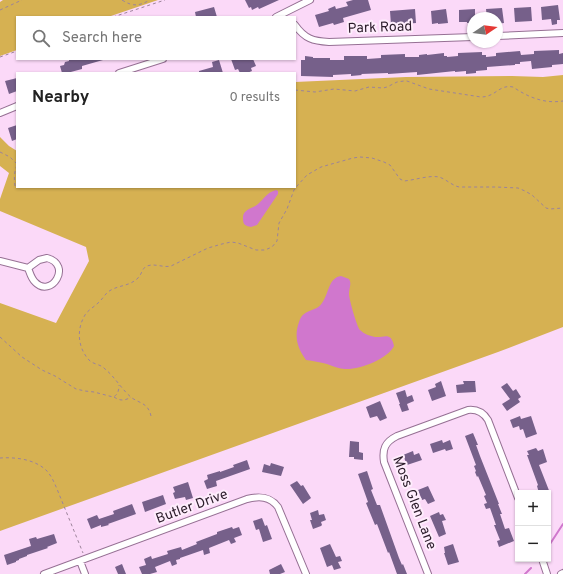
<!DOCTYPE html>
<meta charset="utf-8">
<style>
:root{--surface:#fff;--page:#f2f2f2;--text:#222;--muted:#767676;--line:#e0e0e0}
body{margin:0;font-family:Overpass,sans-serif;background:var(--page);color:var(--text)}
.controls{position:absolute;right:12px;bottom:12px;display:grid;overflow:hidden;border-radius:0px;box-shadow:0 1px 3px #0004}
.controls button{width:36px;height:36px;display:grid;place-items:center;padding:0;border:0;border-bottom:1px solid var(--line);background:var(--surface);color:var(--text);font:20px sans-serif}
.compass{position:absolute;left:467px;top:12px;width:36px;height:36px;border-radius:50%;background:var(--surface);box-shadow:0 1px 3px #0004;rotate:77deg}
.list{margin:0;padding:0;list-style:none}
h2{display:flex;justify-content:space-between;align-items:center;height:52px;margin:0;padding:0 16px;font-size:17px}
h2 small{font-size:13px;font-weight:400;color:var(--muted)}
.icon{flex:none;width:22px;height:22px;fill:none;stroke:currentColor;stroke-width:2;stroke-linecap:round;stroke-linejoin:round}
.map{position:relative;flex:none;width:563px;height:574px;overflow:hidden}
.search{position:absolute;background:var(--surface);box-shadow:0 1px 3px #0004;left:16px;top:16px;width:280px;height:44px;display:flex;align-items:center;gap:10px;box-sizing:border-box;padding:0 14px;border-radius:0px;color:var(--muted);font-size:15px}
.panel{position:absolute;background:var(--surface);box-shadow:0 1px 3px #0004;left:16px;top:72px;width:280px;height:116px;border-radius:0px}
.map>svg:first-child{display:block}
.green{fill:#d6b152}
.water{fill:#d077cd}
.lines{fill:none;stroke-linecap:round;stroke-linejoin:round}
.stream{stroke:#d077cd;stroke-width:2}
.building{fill:#76608a}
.street-casing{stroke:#967094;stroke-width:8}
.path{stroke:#9c839a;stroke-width:1;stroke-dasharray:3 3;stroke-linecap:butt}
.street{stroke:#fff;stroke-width:6}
.labels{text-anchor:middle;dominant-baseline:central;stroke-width:4;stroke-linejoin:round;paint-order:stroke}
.street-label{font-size:14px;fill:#291a28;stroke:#feedfc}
</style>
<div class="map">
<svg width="563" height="574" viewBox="0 0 563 574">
<rect width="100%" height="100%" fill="#fbd9f8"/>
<path class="green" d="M3,0H158L108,17H17V50L0,56V2Z
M563,75V327L498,352L0,531V303L56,323L89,261L86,247L0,211V199L9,173L0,166V137L9,146L17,151V187H295V82L406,77L512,76L543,77Z"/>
<path class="water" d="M276,190L278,191V194L257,225L251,227C246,226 243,225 243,219C242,209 252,209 258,204C265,198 266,193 276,190Z
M341,276L349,279C352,284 349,288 349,294C349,299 357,327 360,330C364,334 370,336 375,337C384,338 391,331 394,346C388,359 359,370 345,369C339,369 333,366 327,364C320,362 313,361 306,360C297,348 294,336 299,322C300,319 301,316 304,314C310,309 318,310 322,303C329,294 328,278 341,276Z"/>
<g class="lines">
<path class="stream" d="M550,544L563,524
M525,574L531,568"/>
</g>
<path class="building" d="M245,0H279L259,9L258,7L252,10L251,7L249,8Z
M353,0H368L371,10L343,18L344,22L334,25L333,23L319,27L315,15L329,11L328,9L335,6L336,9L348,6L346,2Z
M558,5L560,20H557V24L552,25L551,19L542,20L541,7Z
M214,7L217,17H196L195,12Z
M531,7L532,21L515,22L514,8Z
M502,8L504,23L497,24V18H487L486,9Z
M415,9L416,23L391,25L390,11Z
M446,9L448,23L438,24V23L432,24L431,11Z
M475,9V18H473V23H467V22H459V10Z
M559,50V54L563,53V64L552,65V67L532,69L531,61L520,62V64H515V65L487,67V70L476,71V73L466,74V71L455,72V71L417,75V72L388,74V73L361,74L362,75L351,76V74L333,75V77L301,76V60H305V56L313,57V58H330V60H344V56H367V59L381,58V55L405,54V57H419V55L427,54V55L444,53V56H447V57L458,56V53L482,52V55H486V57L496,56V53L520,51L521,55L534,54V51Z
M69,59H102L103,60L82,66V69L67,73H62L60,66L64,65L65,62L69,61Z
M231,59H253L256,66L251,68L252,71L247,73H240L238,69L235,70Z
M219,60L223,73H199V71L213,67L212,62Z
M17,78V91L9,94L5,81Z
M17,125V139L12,141L8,128Z
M441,381L446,396L432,401L428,390L436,387L435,384Z
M463,381H475L476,392L457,393L456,385L464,384Z
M507,383L513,391L516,389L521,397L518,399L520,402L507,411L502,404L510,399L501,387Z
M405,390L407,397L412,395L414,401L407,404L409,410L402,412L399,404H400L396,393Z
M380,401L387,418L380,421L377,416L370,418L366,407Z
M520,416L521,419L531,416L537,434L526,438L523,429L520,430L519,426L513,428L510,420Z
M473,433L478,445H476L480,456L499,504H498L502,514H500L505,529L509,528L514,541L499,547L497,541L500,540L494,525H496L490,508L486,509L484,504L487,503L484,496L486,495L478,476L477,477L475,472L476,471L474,466L476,465L465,436Z
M442,440L443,443L450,440L453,449L446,451L445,449L433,453L430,444Z
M350,441L359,442V452L363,453V460L354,459V457H349Z
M536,448L538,451L543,449L547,462L539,465L550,493H539L537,486L538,485L527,455H529L527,451Z
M413,451L414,455L419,453L422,460L407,465L403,455Z
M247,460L250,469L216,481L217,486L207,489L204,481L208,479L207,475L220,471V472L234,467L233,465Z
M271,463L284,467L281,476L262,472L264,464L270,466Z
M367,471L373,489L371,490L377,505H380L399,558L402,565L403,564L407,574H397L389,552L388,553L377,524L375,525L366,503L368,502L358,474Z
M297,481L301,486L303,485L311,498L303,504L290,485Z
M188,482L193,498L186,500L185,497L175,499L173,493L175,492L173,487Z
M428,486L435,501L428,504L425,499L422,500L418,490Z
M163,495L166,504L145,512L142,502Z
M132,504L136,514L108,524L109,525L101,527V525L91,529L87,519L97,515L99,519L114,514L113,511Z
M318,510L319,515L324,514L326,520L321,522L322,525L321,526L313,529L310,520H312L310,513Z
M439,512L440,515L443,514L446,520L442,521L446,534L439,537L430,516Z
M262,518L265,526L267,525L272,539L263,542L259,529L256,530L253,521Z
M232,527L233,529L239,527L242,535L234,538L236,542L231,544L229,540L209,548L210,553L204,555L203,550L180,558V559L176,560L177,564L172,566L170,561L155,567L157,572L150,574H142L139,567L146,565L144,559L151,556L152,559L168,554L167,551L181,547L182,550L197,544L196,542L217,534V532Z
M54,534L57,543L47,547L48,548L27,555V556L19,559V560L16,561V562L7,565L4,555L31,546L29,539L36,537L37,539Z
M330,544L336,557L340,556L342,561L338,562L341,568L334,570L332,565L327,567L320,548Z
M453,544L459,562L448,565L444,553H445L444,547Z
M122,564L126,574H118L115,567Z
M281,564L285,572L280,574H270L269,570Z"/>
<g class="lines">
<g class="street-casing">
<path id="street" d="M276,17L310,0
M295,25C305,39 313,41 329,42L473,37
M497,36L563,33
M119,73L163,59
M0,113L17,106
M47,258C73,265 51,299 35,282C31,278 30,273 28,268L39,260Z
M0,261L28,268
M542,559L547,574
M80,561L85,574
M44,574L247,499C259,496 270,496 278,507L306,574
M428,574L384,462C382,449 385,442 397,436L468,410C477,409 483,412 488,420L518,498
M561,574L563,573"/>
</g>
<path class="path" d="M122,0C133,7 139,6 150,0
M0,10L22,0
M113,17L165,0
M0,57L17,51
M295,90L315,92L334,89L355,91L369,87L383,88L387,87L397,82L404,81H407L429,89L481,97C496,97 499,84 513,87C528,97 544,104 563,101
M0,152L10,157L17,164
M15,186C14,179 14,172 17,165
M24,188V187
M0,337L22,357L42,370L55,376L76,389L85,391L94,392L113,397C118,395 119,390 119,385
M114,397C120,401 125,401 131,397
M151,416C148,403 141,404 132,398C122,390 115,377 105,369C101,364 94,365 89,360C78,348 76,330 85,315C88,310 94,307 98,303C103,299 105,293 111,290C120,285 130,286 138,278C142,274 142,268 147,266C155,263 163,268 171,266L208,248L222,244L231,242L238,243L256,250H265L272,247L277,241L279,223L287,209L294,190L297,186L307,175L321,167L353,158L360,157L372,158L384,162L390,165L400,179L404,181C415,180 429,175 439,177C446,179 451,185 459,187H496L518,188L525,191L532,195L546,208L550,209L563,208
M0,458C15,457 34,459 46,470C51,475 54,482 57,489L83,553"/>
<use href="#street" class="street"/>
</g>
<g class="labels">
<g class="street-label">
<text transform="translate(380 28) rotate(-2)">Park Road</text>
<text transform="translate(414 503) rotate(69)">Moss Glen Lane</text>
<text transform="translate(192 507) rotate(-20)">Butler Drive</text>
</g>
</g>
</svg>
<div class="controls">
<button>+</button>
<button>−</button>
</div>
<svg class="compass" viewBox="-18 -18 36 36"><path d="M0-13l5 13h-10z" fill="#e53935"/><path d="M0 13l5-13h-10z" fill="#767676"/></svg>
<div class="search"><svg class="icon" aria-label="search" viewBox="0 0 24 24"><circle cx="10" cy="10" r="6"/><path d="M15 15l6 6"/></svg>Search here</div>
<section class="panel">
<h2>Nearby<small>0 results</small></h2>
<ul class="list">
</ul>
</section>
</div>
